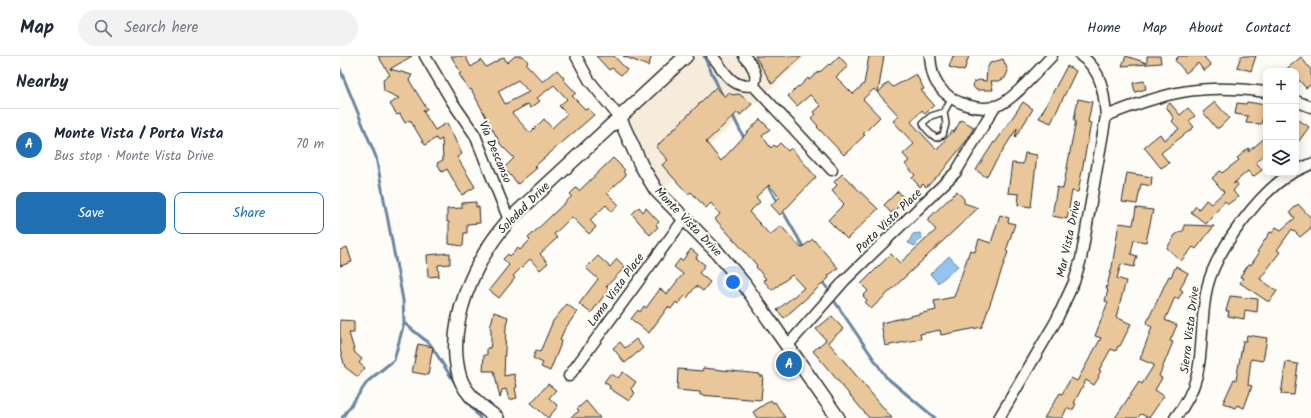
<!DOCTYPE html>
<meta charset="utf-8">
<style>
:root{--surface:#fff;--page:#f2f2f3;--text:#1f2937;--muted:#747a83;--line:#e0e1e3;--accent:#1f6fb2}
body{margin:0;font-family:Kalam,sans-serif;background:var(--page);color:var(--text)}
.controls{position:absolute;right:12px;top:12px;display:grid;overflow:hidden;border-radius:8px;box-shadow:0 2px 10px #0003}
.controls button{width:36px;height:36px;display:grid;place-items:center;padding:0;border:0;border-bottom:1px solid var(--line);background:var(--surface);color:var(--text);font:20px sans-serif}
.you{position:absolute;left:393px;top:226px;width:14px;height:14px;margin:-10px;border:3px solid #fff;border-radius:50%;background:#1a73e8;box-shadow:0 0 0 6px #1a73e833}
.badge{display:grid;place-items:center;width:26px;height:26px;border-radius:50%;background:var(--accent);color:#fff;font-size:13px;font-weight:700}
.pin{position:absolute;translate:-50% -50%;border:2px solid #fff;box-shadow:0 1px 4px #0006}
.list{margin:0;padding:0;list-style:none}
h2{display:flex;justify-content:space-between;align-items:center;height:52px;margin:0;padding:0 16px;font-size:17px}
h2 small{font-size:13px;font-weight:400;color:var(--muted)}
.list li{display:grid;grid-template-columns:26px 1fr auto;gap:12px;align-items:center;box-sizing:border-box;height:72px;padding:0 16px;border-top:1px solid var(--line)}
.list b{display:block;font-size:15px;white-space:nowrap}
.list p{margin:0;font-size:13px;white-space:nowrap;color:var(--muted)}
.list em{font-size:13px;font-style:normal;color:var(--muted)}
.actions{display:flex;gap:8px;padding:12px 16px}
.actions a{flex:1;padding:9px 0;border:1px solid var(--accent);border-radius:8px;text-align:center;font-size:14px;color:var(--accent)}
.actions .main{background:var(--accent);color:#fff}
.icon{flex:none;width:22px;height:22px;fill:none;stroke:currentColor;stroke-width:2;stroke-linecap:round;stroke-linejoin:round}
.map{position:relative;flex:none;width:971px;height:362px;overflow:hidden}
header{display:flex;align-items:center;gap:24px;box-sizing:border-box;height:56px;padding:0 20px;background:var(--surface);border-bottom:1px solid var(--line)}
header strong{font-size:19px}
nav{display:flex;gap:22px;margin-inline-start:auto;font-size:14px}
.search{width:280px;height:36px;background:var(--page);display:flex;align-items:center;gap:10px;box-sizing:border-box;padding:0 14px;border-radius:22px;color:var(--muted);font-size:15px}
main{display:flex}
aside{flex:1;background:var(--surface)}
.map>svg:first-child{display:block}
.built{fill:#f7ecdb}
.water{fill:#93c3ee;stroke:#6986a0}
.lines{fill:none;stroke-linecap:round;stroke-linejoin:round}
.stream{stroke:#6986a0;stroke-width:3}
.building{fill:#e9c79a;stroke:#2b2b2b;fill-rule:evenodd}
.service-casing{stroke:#2b2b2b;stroke-width:8}
.minor-casing{stroke:#2b2b2b;stroke-width:13}
.tertiary-casing{stroke:#2b2b2b;stroke-width:16}
.service{stroke:#fdfcf7;stroke-width:5}
.minor{stroke:#fdfcf7;stroke-width:10}
.tertiary{stroke:#fdfcf7;stroke-width:13}
.labels{text-anchor:middle;dominant-baseline:central;stroke-width:4;stroke-linejoin:round;paint-order:stroke}
.street-label{font-size:12px;fill:#2b2b2b;stroke:#fdfcf7}
</style>
<header>
<strong>Map</strong>
<div class="search"><svg class="icon" aria-label="search" viewBox="0 0 24 24"><circle cx="10" cy="10" r="6"/><path d="M15 15l6 6"/></svg>Search here</div>
<nav><a>Home</a><a>Map</a><a>About</a><a>Contact</a></nav>
</header>
<main>
<aside>
<h2>Nearby<small></small></h2>
<ul class="list">
<li><span class="badge">A</span><div><b>Monte Vista / Porta Vista</b><p>Bus stop · Monte Vista Drive</p></div><em>70 m</em></li>
</ul>
<div class="actions"><a class="main">Save</a><a>Share</a></div>
</aside>
<div class="map">
<svg width="971" height="362" viewBox="0 0 971 362">
<rect width="100%" height="100%" fill="#fdfcf7"/>
<filter id="ink" filterUnits="userSpaceOnUse"><feTurbulence type="fractalNoise" baseFrequency=".025" numOctaves="2"/><feDisplacementMap in="SourceGraphic" scale="8" xChannelSelector="R" yChannelSelector="G"/><feConvolveMatrix kernelMatrix="1 2 1 2 8 2 1 2 1" color-interpolation-filters="sRGB"/></filter>
<g filter="url(#ink)">
<path class="built" d="M345,0H466L323,133L312,119L283,54Z"/>
<path class="water" d="M580,177L582,183L578,185L575,190L568,187L573,178Z
M609,200L618,210L598,227L590,218Z"/>
<g class="lines">
<path class="stream" d="M364,0L382,39
M0,13L36,101L63,244L64,267L54,304L28,325L2,362
M392,58L405,84
M427,128L438,147
M442,154L465,194
M481,223L487,232
M495,246L546,321L595,362
M64,267L90,288L117,330
M124,341L140,362"/>
</g>
<path class="building" d="M38,0H72L50,13L72,19L69,24L87,53L83,55L95,74L107,67L122,98L117,101L135,131L122,139L107,113L102,116L97,107L103,104L102,83L98,85L96,82L85,89L70,64L65,67L60,58L57,59L50,48L59,42L44,35L43,23L50,19Z
M111,0H125L131,11L141,4L146,11L164,1L167,7L175,0H183L188,6L186,8L203,26L217,14L224,22L223,23L236,37L232,40L246,54L248,52L254,59L195,110L197,112L178,128L164,112L174,102L161,89L131,33L129,34L119,18L121,17ZM178,24L189,36L165,48L158,35ZM214,29L227,43L219,50L227,58L212,72L204,63L190,77L172,57L188,48L191,52L200,45L197,42Z
M256,0H274L287,14L281,19L272,12L269,14Z
M283,0H312L308,10Z
M415,0H462L432,28Z
M499,0L508,10L496,21L513,38L524,28L529,0H544L538,37L548,26L553,31L576,18L584,33L581,34L594,49L585,58L582,54L571,66L597,94L612,75L614,76L621,64L634,71L627,84L600,118L586,131L583,128L580,131L572,122L575,119L565,108L569,105L563,98L574,88L553,65L559,60L534,33L523,43L540,61L523,78L525,79L504,99L477,71L478,70L471,62L476,58L474,56L481,50L470,39L457,50L448,40L458,30L459,31L468,22L469,24L479,15L480,16L489,8L490,9Z
M613,0H629L624,15L609,11Z
M786,0L807,7V0H820L821,7L782,10Z
M839,0H866L864,1L871,9L864,15L858,7L846,17L835,4Z
M901,0H916L911,15L897,11Z
M961,1L971,14V28L966,32L959,24L956,27V15H944Z
M663,3L668,15L665,22L659,25H651L653,34H636L633,30L634,26L639,24L646,25L647,13L650,7Z
M727,10L736,15L711,67L699,62Z
M804,25L806,33L795,36L793,27Z
M376,31L385,41L389,36L392,39L399,38L412,48L400,59L398,56L366,86L381,105L420,63L430,73L422,80L431,92L434,89L436,91L440,87L448,95L451,92L476,121L440,159L431,149L440,141L429,129L416,141L420,146L409,156L430,179L441,170L461,192L473,183L498,212L488,220L489,222L444,262L437,254L464,232L452,219L432,234L423,224L426,223L416,211L417,210L415,207L375,163L380,158L371,147L366,152L351,136L348,138L322,109L328,104L316,91Z
M738,43L752,46L748,66L751,67L738,136L732,135L727,163L712,160L717,131L723,133L736,64H734Z
M683,46L693,53L675,82L677,72L646,121L636,114L654,86L655,87Z
M875,46L889,62L879,72H876L863,56Z
M907,46L926,49V60H923L921,68L906,67L908,60L895,58L897,47L906,48Z
M830,47L840,59L848,52L855,60L849,65L854,71L821,97L829,107L821,112L804,91L820,78L824,84L839,73L832,65L834,63L826,50Z
M956,62L969,71L956,89Z
M926,81V98L916,106L922,114L913,121L908,115L893,128L896,126L898,129L893,135L898,141L888,148L885,145L866,168L851,156L856,150L859,153L866,144L871,148L884,136L872,122L880,115L882,117L899,104L897,102L909,92L908,96Z
M685,97L697,99L691,151L678,149L679,138L668,137L672,107L683,108Z
M273,102L285,114L283,116L286,119L267,137L279,149L272,156L266,149L250,164L256,171L249,178L232,161L214,178L217,182L200,198L208,207L200,214L190,203L173,220L175,222L159,242L149,234L169,209L163,203L168,198L170,200L178,192L180,194L190,184L188,182L232,140L230,138L236,132L239,135Z
M787,117L812,121L811,130L801,128L797,148L782,146Z
M502,118L538,153L507,183L488,164L504,148L492,135L497,129L494,126Z
M558,135L566,145L551,157L544,149Z
M617,135L624,143V147L638,152L531,253L525,247L527,244L523,240L528,235L521,228L551,198L560,207L596,174L587,164Z
M136,146V151H139L140,167L127,168V177H124L123,190L109,188V166H107V153L122,152V147Z
M958,148L971,162V172L960,181L952,173L937,194L940,196L920,223L937,235L930,245H927L900,227L903,222L900,221L909,208L911,209L919,197L917,196L930,176L932,177L936,171L941,174L955,162L950,156Z
M299,151L303,156L306,152L319,166L316,169L318,171L310,179L292,158Z
M796,152L813,154L806,186L794,184L791,198L797,200L794,211L781,208L777,222L786,225L776,261L791,268L780,290H778L776,295L771,293L759,314L761,315L758,320L759,321L754,329L746,324L734,347L736,348L732,355L727,352L722,362H704L720,337L722,338L731,322L737,325L761,282L755,280L768,246L765,245L768,234L766,233L772,211L779,167L793,169Z
M660,159L669,162L668,166L675,168L666,195L668,196L642,271L601,279L600,274L580,278L581,283L545,290L541,267L596,254L594,245L614,241L630,194L635,196L639,183L651,187Z
M844,169L874,170L856,193L853,191L841,205L827,192L835,179L844,174Z
M7,191L12,206L0,210V194Z
M351,193L358,199L356,202L365,209L359,217L370,226L363,235L356,230L347,242L345,240L338,248L336,246L331,253L328,251L309,277L291,263L298,254L300,256L304,250L306,252L320,233L327,238L343,218L334,211L340,203L342,205Z
M110,197V208L98,209L99,220L88,221L87,199Z
M258,200L270,211L277,203L285,211L266,231L269,233L251,257L239,248L258,223L246,212Z
M836,210L848,217L840,233L843,235L838,243L835,241L825,264L837,269L830,285L833,286L819,320L822,322L815,334L824,340L809,362L801,358L797,362H775L799,326L802,328L814,309L800,303L812,271L806,268L829,220L831,221Z
M890,240L918,243L917,256L905,254L904,263L888,260L889,255H886Z
M227,248L237,256L224,274L220,284H221L220,290L210,315L201,311L203,307L193,302L196,294L200,296L213,265Z
M154,256L168,261L166,270L164,320L174,318L177,331L175,332L177,342L169,344L166,333L162,334L160,342L154,315H143L144,299H147V292H150L151,286V273L150,272Z
M492,260L503,273L488,286L552,362H529L473,295L486,284L476,273Z
M0,264L14,265V277H9L15,297L22,303L19,307L25,312L18,321L5,311L0,293Z
M907,279L927,282L923,305L911,303L908,329L912,330L904,352L897,349L895,352L883,347L894,323L896,324L903,285H906Z
M296,283L303,292L285,307L273,292L280,286L285,292Z
M78,288L93,291L88,319L72,316Z
M946,306L958,308L954,339L941,338Z
M363,312L420,318L419,320H423L421,344L360,339V336L337,334L338,313L362,315Z
M283,316L296,326L291,333L295,337L289,345L269,332L270,330L264,326L270,318L278,322Z
M208,328L216,334L209,342L218,350L208,362L191,347Z
M431,344L433,347L435,346L445,362H417L413,356Z
M246,345L260,362H230L239,355L237,353Z"/>
<g class="lines">
<g class="service-casing">
<path id="service" d="M604,56L591,60L583,67C585,74 591,78 596,82L603,79L606,68L604,56L612,42"/>
</g>
<g class="minor-casing">
<path id="minor" d="M85,0L111,44L135,79L169,164
M236,0L249,24L279,61
M372,0C384,13 391,34 413,29
M404,0C411,7 420,20 413,29
M590,0C591,10 592,21 598,29C610,47 641,58 661,48C676,41 699,13 712,0
M413,29L492,114
M956,45L971,51
M766,60C826,36 861,27 926,36
M956,115L971,108
M448,289L505,224L616,116L655,50
M229,320L344,163
M659,362L716,265L734,226L741,203L766,60C764,37 762,14 741,0
M835,362C871,317 856,283 867,232C875,196 919,136 952,117"/>
</g>
<g class="tertiary-casing">
<path id="tertiary" d="M279,61L301,109L316,134L377,196L404,228L498,362
M157,362C143,352 126,339 120,322C104,269 135,203 169,164L346,0"/>
</g>
<use href="#service" class="service"/>
<use href="#minor" class="minor"/>
<use href="#tertiary" class="tertiary"/>
</g>
</g>
<g class="labels">
<g class="street-label">
<text transform="translate(155 96) rotate(67)">Via Descanso</text>
<text transform="translate(184 152) rotate(-45)">Soledad Drive</text>
<text transform="translate(549 165) rotate(-44)">Porta Vista Place</text>
<text transform="translate(348 166) rotate(46)">Monte Vista Drive</text>
<text transform="translate(729 183) rotate(-78)">Mar Vista Drive</text>
<text transform="translate(276 234) rotate(-54)">Loma Vista Place</text>
<text transform="translate(850 274) rotate(-83)">Sierra Vista Drive</text>
</g>
</g>
</svg>
<div class="controls">
<button>+</button>
<button>−</button>
<button><svg class="icon" aria-label="layers" viewBox="0 0 24 24"><path d="M12 4l9 5-9 5-9-5zM3 14l9 5 9-5"/></svg></button>
</div>
<div class="you"></div>
<div class="pin badge" style="left:449px;top:308px">A</div>
</div>
</main>
